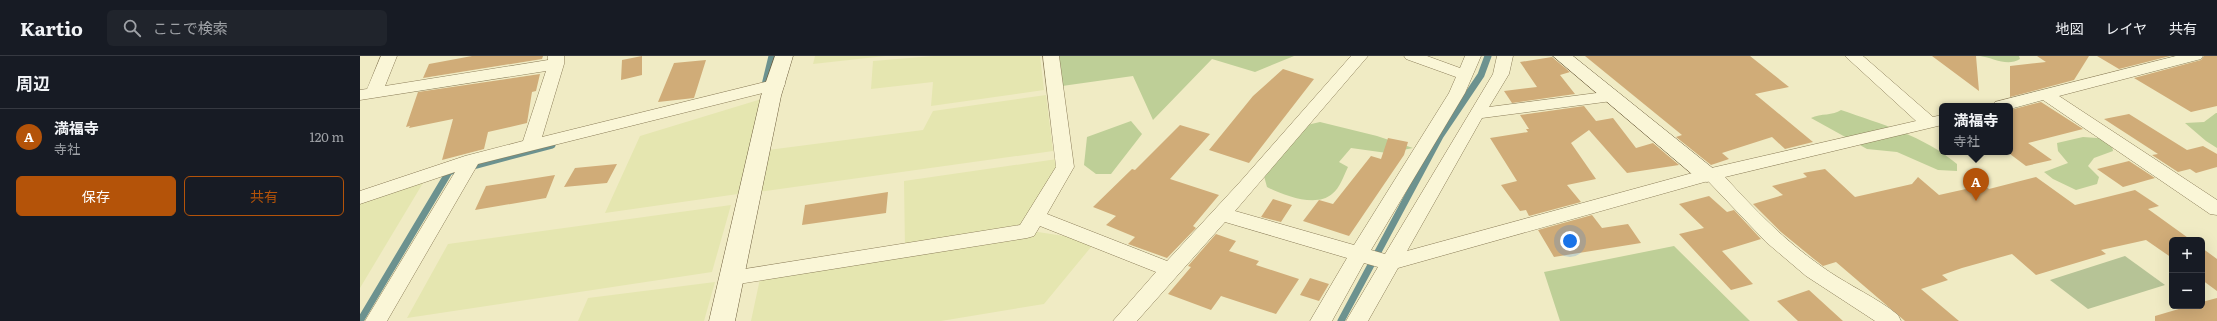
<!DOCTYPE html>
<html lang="ja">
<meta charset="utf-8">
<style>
:root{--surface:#171b24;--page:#20242c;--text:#f1f3f6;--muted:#9ea1a6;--line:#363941;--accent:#b45309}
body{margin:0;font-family:Literata,"Noto Sans JP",serif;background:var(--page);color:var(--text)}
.controls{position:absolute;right:12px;bottom:12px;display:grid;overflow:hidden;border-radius:6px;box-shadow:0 4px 16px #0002}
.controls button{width:36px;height:36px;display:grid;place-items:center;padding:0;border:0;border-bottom:1px solid var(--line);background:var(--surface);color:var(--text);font:20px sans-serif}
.you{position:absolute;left:1210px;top:185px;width:14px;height:14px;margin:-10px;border:3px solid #fff;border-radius:50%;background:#1a73e8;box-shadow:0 0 0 6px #1a73e833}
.badge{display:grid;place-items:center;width:26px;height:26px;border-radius:50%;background:var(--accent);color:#fff;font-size:13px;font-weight:700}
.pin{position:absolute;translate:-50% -33px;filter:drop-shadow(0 1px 2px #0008)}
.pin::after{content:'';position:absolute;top:21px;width:14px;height:12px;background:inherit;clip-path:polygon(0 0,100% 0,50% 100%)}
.popup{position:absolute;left:1579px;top:47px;width:74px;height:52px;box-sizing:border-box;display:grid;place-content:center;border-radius:6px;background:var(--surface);filter:drop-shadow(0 1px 3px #0005);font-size:13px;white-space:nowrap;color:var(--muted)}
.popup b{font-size:15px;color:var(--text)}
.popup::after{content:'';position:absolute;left:50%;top:100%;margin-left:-8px;border:8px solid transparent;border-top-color:var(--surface)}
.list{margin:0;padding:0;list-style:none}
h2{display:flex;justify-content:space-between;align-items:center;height:52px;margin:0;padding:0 16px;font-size:17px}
h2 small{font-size:13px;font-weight:400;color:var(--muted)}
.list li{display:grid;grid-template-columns:26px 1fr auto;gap:12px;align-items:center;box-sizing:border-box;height:56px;padding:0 16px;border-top:1px solid var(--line)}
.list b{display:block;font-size:15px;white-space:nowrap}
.list p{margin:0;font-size:13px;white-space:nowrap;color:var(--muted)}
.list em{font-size:13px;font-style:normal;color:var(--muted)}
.actions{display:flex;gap:8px;padding:12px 16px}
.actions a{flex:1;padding:9px 0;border:1px solid var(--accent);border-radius:6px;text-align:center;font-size:14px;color:var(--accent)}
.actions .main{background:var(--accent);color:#fff}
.icon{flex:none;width:22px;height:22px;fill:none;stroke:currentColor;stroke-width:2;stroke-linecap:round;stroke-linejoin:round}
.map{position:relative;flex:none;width:1857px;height:265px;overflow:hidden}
header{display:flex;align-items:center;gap:24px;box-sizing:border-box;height:56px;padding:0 20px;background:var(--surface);border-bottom:1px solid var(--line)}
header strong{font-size:19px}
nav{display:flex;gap:22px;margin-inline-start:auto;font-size:14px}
.search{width:280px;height:36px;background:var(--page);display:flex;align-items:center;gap:10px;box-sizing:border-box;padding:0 14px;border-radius:6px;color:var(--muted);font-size:15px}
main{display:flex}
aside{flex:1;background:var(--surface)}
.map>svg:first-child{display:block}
.farmland{fill:#e5e6b0}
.green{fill:#becf97}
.cemetery{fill:#b6c396}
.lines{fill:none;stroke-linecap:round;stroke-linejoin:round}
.stream{stroke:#6c928f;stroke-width:7}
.building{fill:#d0ac78}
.street-casing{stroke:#8b7d59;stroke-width:1}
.secondary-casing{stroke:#6d5d3c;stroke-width:1}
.street{fill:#faf6d7;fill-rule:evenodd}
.secondary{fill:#faf6d7;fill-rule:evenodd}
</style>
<header>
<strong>Kartio</strong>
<div class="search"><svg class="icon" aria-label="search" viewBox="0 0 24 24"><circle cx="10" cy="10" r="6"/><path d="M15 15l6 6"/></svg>ここで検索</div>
<nav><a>地図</a><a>レイヤ</a><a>共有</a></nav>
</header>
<main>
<aside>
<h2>周辺<small></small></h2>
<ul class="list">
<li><span class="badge">A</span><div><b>満福寺</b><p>寺社</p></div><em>120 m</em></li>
</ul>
<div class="actions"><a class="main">保存</a><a>共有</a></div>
</aside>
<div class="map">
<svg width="1857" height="265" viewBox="0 0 1857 265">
<rect width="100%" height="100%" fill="#f0ebc4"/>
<path class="farmland" d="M455,0H525L453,8Z
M573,0H680L684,34L571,50L573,26L511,33L513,5Z
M686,39L693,95L391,137L408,94L563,74L573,55Z
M411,40L378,138L245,157L280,80Z
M704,102L675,166L545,194L544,125Z
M69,117L0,232V142Z
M371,149L352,216L47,262L88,188Z
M678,176L736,185L684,248L581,265H391L401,218Z
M355,226L344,265H218L228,242Z"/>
<path class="green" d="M691,0H934L895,16L852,3L793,64L773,20L695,31Z
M1620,0H1659L1660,3C1647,11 1634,2 1620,0Z
M1481,54C1521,68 1564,80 1597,108V115L1578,114L1537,96L1507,93L1451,62C1461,57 1473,60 1481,54Z
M1856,57H1857V92L1846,85L1825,67L1844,66Z
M771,65L782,78L751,118H736L724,109L727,81Z
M960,66L1017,80L1053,92L1027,97L991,92L979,106L988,111C984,119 980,132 972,138C956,152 923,139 907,131L904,120L938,71Z
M1723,81L1751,83L1753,95L1734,102L1728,110L1739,121L1737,128L1716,134L1693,123L1684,116L1708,107L1698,95L1697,87Z
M1314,190L1390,265H1200L1184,216Z"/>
<path class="cemetery" d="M1765,200L1805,229L1728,253L1690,224Z"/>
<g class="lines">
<path class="stream" d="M404,33L412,0
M109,111L192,89
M0,265L89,116L95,114
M981,265L1080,80L1121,19L1128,0"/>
</g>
<path class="building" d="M112,0H183L182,3L63,22L69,8Z
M282,0V19L261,24L262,4Z
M1225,0H1390L1429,31L1395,38L1453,86L1425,93L1412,81L1362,97L1369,103L1351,109L1316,81L1322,79Z
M1572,0H1616L1619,35Z
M1677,0H1729L1714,24L1650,41V10L1686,6Z
M1737,0H1810L1759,13Z
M1844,0H1857V50L1831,56L1774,22L1841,4Z
M1192,1L1210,16L1200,19L1215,38L1152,47L1144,35L1177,31L1160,6Z
M346,4L334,42L298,46L314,7Z
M923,13L954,23L889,107L849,94L893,40Z
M180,18L176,35L172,36L167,67L128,76L124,93L82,104L93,63L49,72L50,70L46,71L58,36Z
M1681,46L1723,73L1668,87L1692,104L1666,110L1650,98V54Z
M1224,50L1236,65L1253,62L1276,92L1293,87L1319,109L1267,117L1229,74L1211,87L1236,123L1207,129L1221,146L1169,160L1166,154L1160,155L1141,129L1157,125L1130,82L1168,76L1166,73H1169L1160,59Z
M1769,58L1827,94L1843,90L1857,98V111L1836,117L1830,113L1818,116L1792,99L1798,98L1744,63Z
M820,69L850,78L810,123L859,139L833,170L836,172L807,202L768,188L775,181L746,169L756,160L733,151L772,113L775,114Z
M1028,82L1048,86L1044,99L989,180L943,165L959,144L973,148L1011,100L1021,103Z
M1769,105L1795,122L1763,131L1737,113Z
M257,108L247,127L204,131L215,112Z
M1465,113L1495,141L1552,128L1558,121L1579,139L1624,129L1629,133L1676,121L1715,149L1775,134L1799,150L1788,153L1831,184H1812V202L1786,184L1741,194L1746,198L1676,219L1652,198L1602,212L1582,219L1588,224L1561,233L1599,265H1545L1476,206L1463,210L1454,203L1421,176L1393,148L1423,139L1412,130L1447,121L1443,117Z
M195,119L186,142L115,154L126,130Z
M528,136L526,157L442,169L445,149Z
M1349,140L1367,156L1374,154L1401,183L1362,195L1393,228L1371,234L1319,178L1344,172L1319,148Z
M913,143L932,149L921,166L901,161Z
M1232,159L1242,172L1268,168L1281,187L1194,201L1178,174Z
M856,178L876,185L869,195L899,205L896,209L939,223L916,258L861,240L851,254L808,238L831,211L828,210Z
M1842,192L1857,203V235L1842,224Z
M950,222L969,228L959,245L940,239Z
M1449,234L1483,265H1438L1417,245Z
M1857,242V265H1795V260L1829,250H1842V246Z"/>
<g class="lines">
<g class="street-casing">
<path id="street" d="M21,0H37L25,30L188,4V0H204V8L182,81L417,23L423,24L425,28L423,32L118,108L27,265H5L95,116L0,148V135L105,100L163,85L186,15L0,44V34L7,33Z
M683,0H699L714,111L687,158L807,205L880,126L991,0H1008L875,155L994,189L1089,37L1096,21L1046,3L1044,0H1067L1100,12L1105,0H1121L1105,37L1011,194L1025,198L1133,18L1137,0H1153L1149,18L1129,51L1252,35L1258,36L1260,40L1258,44L1252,45L1122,62L1047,195L1347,113L1556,65L1485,0H1503L1573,61L1582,59V69L1365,121C1394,153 1425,185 1461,210C1483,226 1507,237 1529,252L1538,259L1541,265H1515L1446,220L1406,186L1348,125L1038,212L1008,265H986L1018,211L1004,207L972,265H950L987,202L865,166L777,265H753L796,216L680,170L674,180L667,182L372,229L365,227L362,222L365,217L372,215L660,169L696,111Z
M1816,0H1843L1841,3L1699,40L1857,144V159L1850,158L1683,44L1650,53V50H1632L1635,46Z"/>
</g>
<g class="secondary-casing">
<path id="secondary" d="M415,0H433L421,40L375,265H349L401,40Z
M1193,0H1213L1355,114L1358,119L1355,124L1347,126L1339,124Z"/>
</g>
<use href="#street" class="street"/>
<use href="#secondary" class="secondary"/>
</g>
</svg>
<div class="controls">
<button>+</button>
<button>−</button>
</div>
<div class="you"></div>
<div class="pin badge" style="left:1616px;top:145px">A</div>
<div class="popup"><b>満福寺</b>寺社</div>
</div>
</main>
